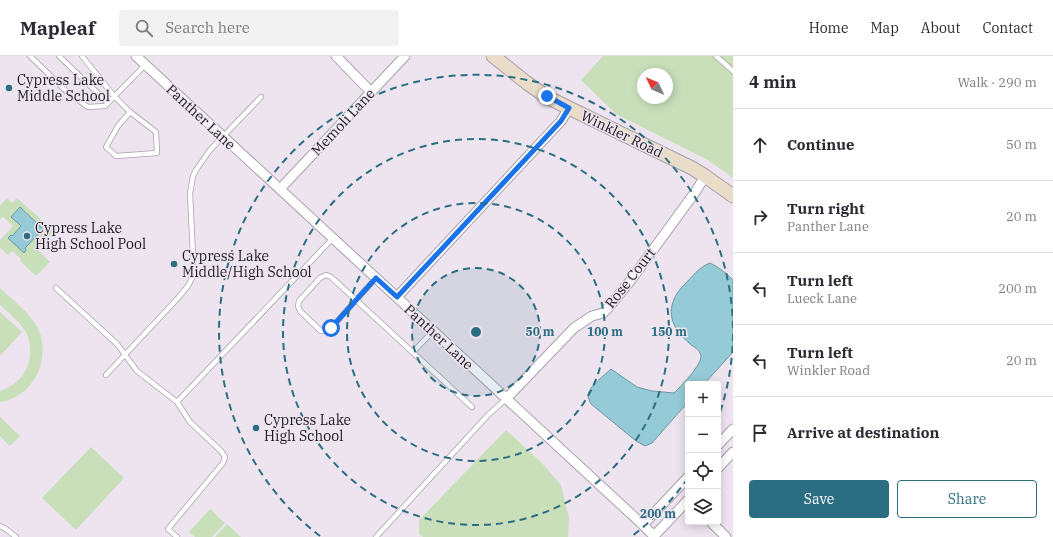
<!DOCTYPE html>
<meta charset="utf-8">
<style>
:root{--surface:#fff;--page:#f2f2f3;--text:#2b2b33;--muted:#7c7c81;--line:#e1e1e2;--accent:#2c6e81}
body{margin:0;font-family:"IBM Plex Serif",serif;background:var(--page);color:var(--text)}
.controls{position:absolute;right:12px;bottom:12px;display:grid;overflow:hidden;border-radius:4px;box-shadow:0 2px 10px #0003}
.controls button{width:36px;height:36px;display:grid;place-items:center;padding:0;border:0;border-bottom:1px solid var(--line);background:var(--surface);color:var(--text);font:20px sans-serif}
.compass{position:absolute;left:637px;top:12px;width:36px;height:36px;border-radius:50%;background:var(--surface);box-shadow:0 2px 10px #0003;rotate:314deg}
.stop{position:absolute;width:12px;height:12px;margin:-9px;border:3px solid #1a73e8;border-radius:50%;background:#fff}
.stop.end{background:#1a73e8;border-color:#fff;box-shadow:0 1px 4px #0008}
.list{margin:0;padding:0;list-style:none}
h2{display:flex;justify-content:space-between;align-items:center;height:52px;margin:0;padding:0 16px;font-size:17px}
h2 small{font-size:13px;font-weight:400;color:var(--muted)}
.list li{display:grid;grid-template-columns:26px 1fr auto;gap:12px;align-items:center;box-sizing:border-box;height:72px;padding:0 16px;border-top:1px solid var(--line)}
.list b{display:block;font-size:15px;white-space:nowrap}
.list p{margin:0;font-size:13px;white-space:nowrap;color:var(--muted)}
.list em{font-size:13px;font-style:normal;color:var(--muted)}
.actions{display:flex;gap:8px;padding:12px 16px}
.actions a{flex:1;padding:9px 0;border:1px solid var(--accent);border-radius:4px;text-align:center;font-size:14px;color:var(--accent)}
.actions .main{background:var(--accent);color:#fff}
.icon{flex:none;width:22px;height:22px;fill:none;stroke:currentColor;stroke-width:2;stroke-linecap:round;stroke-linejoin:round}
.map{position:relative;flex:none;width:733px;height:481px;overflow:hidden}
header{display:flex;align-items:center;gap:24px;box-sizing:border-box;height:56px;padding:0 20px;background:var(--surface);border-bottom:1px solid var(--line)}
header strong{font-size:19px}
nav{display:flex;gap:22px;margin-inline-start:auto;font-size:14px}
.search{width:280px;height:36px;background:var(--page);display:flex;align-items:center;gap:10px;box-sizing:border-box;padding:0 14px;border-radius:4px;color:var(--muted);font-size:15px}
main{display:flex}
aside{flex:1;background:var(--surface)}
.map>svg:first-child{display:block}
.green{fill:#c9dfba;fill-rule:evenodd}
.water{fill:#94cbd7;stroke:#7196a0}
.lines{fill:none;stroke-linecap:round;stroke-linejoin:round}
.lane-casing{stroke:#a9a1ab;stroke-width:6}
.street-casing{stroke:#a9a1ab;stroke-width:11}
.secondary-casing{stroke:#a9a1ab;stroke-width:15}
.lane{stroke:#fff;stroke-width:4.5}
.street{stroke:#fff;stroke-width:9}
.secondary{stroke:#e9ddca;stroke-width:13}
.route{stroke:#1a73e8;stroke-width:5}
.ring{fill:none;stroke:#2c6e81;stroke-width:2;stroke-dasharray:7 5}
.poi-dot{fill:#2c6e81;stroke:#ede4f0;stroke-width:1.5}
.labels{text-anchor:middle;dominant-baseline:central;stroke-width:3;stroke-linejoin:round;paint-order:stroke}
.poi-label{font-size:14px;fill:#1e1a1f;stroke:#ede4f0;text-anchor:start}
.street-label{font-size:14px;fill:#1e1a1f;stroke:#ede4f0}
.centre{fill:#2c6e81;stroke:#ede4f0;stroke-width:2}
.ring-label{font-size:12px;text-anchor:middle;font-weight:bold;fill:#2c6e81;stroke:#ede4f0;stroke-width:3;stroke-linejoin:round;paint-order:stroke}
</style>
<header>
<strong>Mapleaf</strong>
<div class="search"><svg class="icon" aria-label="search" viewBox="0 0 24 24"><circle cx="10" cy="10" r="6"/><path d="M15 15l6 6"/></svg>Search here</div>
<nav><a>Home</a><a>Map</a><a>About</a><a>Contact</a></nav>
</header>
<main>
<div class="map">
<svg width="733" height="481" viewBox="0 0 733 481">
<rect width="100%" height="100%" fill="#ede4f0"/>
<path class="green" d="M603,0H733V122L708,104L616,58L581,24ZM643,18H667V42H643Z
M7,142L12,147L17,142L54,175L37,193L50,206L36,220L20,205L21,203L12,195L8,199L0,192V184L13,170L3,161L0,163V150Z
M0,232C12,243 26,254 35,267C54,297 36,341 0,346V335C19,328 31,314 30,293C30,288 29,281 26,276C19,265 9,257 0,249Z
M0,256L22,276L0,300Z
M0,361L20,380L10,390L0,380Z
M506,374L541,406L561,429L569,462L568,481H423L419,477V464Z
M91,391L124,422L76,474L42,442Z
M210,453L225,467L212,481H195L189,476Z
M227,468L241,481H215Z"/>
<path class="water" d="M20,151L43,173L25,192L26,194L24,197L8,182L11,179L12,180L21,170L11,161Z
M710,207C719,211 726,217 733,224V296L704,328H688V346L652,387L645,390L636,385L591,348C590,346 588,342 588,339C589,330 605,319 611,313L637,331L652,335L674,337C681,330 701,310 701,300C700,293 693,291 689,287C686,284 682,281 680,278C666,261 670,243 684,229C692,221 699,211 710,207Z"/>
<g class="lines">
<g class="lane-casing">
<path id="lane" d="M30,0L66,35L88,51L105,50L145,9
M59,0L108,47
M82,0L114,40L130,56L156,76L157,97L116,100L106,91L118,70L130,56
M716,0L733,15
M326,219L331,221L356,244L331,272L326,275H321L300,255L298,250L299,245L320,222Z
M376,222L356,244L472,351
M56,232L117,288L137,315L177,346L190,366L221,395L225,401L223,407L168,473L177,481
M413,296L433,275
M106,319L178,242L188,230L192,222L193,215V200L190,137L193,120L196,114L210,94L261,41
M177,346L333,182
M0,470L6,473L16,481
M376,481L489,358L506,343"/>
</g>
<g class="street-casing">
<path id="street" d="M136,0L643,469L654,480
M336,0L371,36
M280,133L405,0
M397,241L561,65L569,52
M506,343L574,272L592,260L603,257L609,251L631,224L696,135L705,120
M718,389L733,373
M718,412L733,396
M711,466L726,481
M643,469L688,421
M653,481L688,444"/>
</g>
<g class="secondary-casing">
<path id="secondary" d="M493,0L527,27L547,41L569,52L692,112L705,120L733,140"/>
</g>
<use href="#lane" class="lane"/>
<use href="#street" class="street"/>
<use href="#secondary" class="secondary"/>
</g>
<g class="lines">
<path class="route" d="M331,272L376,222L397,241L561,65L569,52L547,40"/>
</g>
<circle cx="476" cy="276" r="64" fill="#2c6e81" fill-opacity=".12"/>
<g class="ring">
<circle cx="476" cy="276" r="64"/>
<circle cx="476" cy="276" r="129"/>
<circle cx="476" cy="276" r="193"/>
<path d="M733 278A257 257 0 0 1 718 362M688 422A257 257 0 0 1 632 480M320 480A257 257 0 1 1 733 274"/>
</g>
<g class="poi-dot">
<circle cx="9" cy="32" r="4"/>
<circle cx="27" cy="180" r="4"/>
<circle cx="174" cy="208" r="4"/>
<circle cx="256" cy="372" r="4"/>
</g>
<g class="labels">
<g class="poi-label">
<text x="17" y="24">Cypress Lake<tspan x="17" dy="16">Middle School</tspan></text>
<text x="35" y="172">Cypress Lake<tspan x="35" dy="16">High School Pool</tspan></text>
<text x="182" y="200">Cypress Lake<tspan x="182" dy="16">Middle/High School</tspan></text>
<text x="264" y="364">Cypress Lake<tspan x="264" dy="16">High School</tspan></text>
</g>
<g class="street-label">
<text transform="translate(201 61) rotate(43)">Panther Lane</text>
<text transform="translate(343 66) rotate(-47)">Memoli Lane</text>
<text transform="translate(622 78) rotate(26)">Winkler Road</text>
<text transform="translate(630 222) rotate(-52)">Rose Court</text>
<text transform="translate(439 281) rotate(43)">Panther Lane</text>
</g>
</g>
<circle cx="476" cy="276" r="6" class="centre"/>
<g class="ring-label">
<text x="540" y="280">50 m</text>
<text x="605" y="280">100 m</text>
<text x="669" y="280">150 m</text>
<text x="658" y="462">200 m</text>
</g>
</svg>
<div class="controls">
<button>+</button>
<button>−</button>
<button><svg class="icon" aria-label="locate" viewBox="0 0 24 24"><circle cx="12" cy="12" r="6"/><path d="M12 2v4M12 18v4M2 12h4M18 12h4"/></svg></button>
<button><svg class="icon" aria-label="layers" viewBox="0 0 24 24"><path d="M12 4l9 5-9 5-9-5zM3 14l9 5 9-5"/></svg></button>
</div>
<svg class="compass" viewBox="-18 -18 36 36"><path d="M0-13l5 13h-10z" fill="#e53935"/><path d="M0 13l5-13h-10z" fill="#7c7c81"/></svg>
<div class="stop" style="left:331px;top:272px"></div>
<div class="stop end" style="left:547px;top:40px"></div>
</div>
<aside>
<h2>4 min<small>Walk · 290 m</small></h2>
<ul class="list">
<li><svg class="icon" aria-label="ahead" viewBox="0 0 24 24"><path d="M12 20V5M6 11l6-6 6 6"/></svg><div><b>Continue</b></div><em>50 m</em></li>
<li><svg class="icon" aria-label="right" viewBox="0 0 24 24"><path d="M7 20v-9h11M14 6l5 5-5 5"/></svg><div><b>Turn right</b><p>Panther Lane</p></div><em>20 m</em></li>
<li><svg class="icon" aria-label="left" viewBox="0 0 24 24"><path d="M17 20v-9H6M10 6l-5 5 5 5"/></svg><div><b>Turn left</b><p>Lueck Lane</p></div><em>200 m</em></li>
<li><svg class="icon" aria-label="left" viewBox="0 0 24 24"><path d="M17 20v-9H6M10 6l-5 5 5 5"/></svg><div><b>Turn left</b><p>Winkler Road</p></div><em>20 m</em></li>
<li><svg class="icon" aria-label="arrive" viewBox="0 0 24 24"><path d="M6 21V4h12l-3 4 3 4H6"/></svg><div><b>Arrive at destination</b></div></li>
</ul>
<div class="actions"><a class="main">Save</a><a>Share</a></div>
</aside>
</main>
